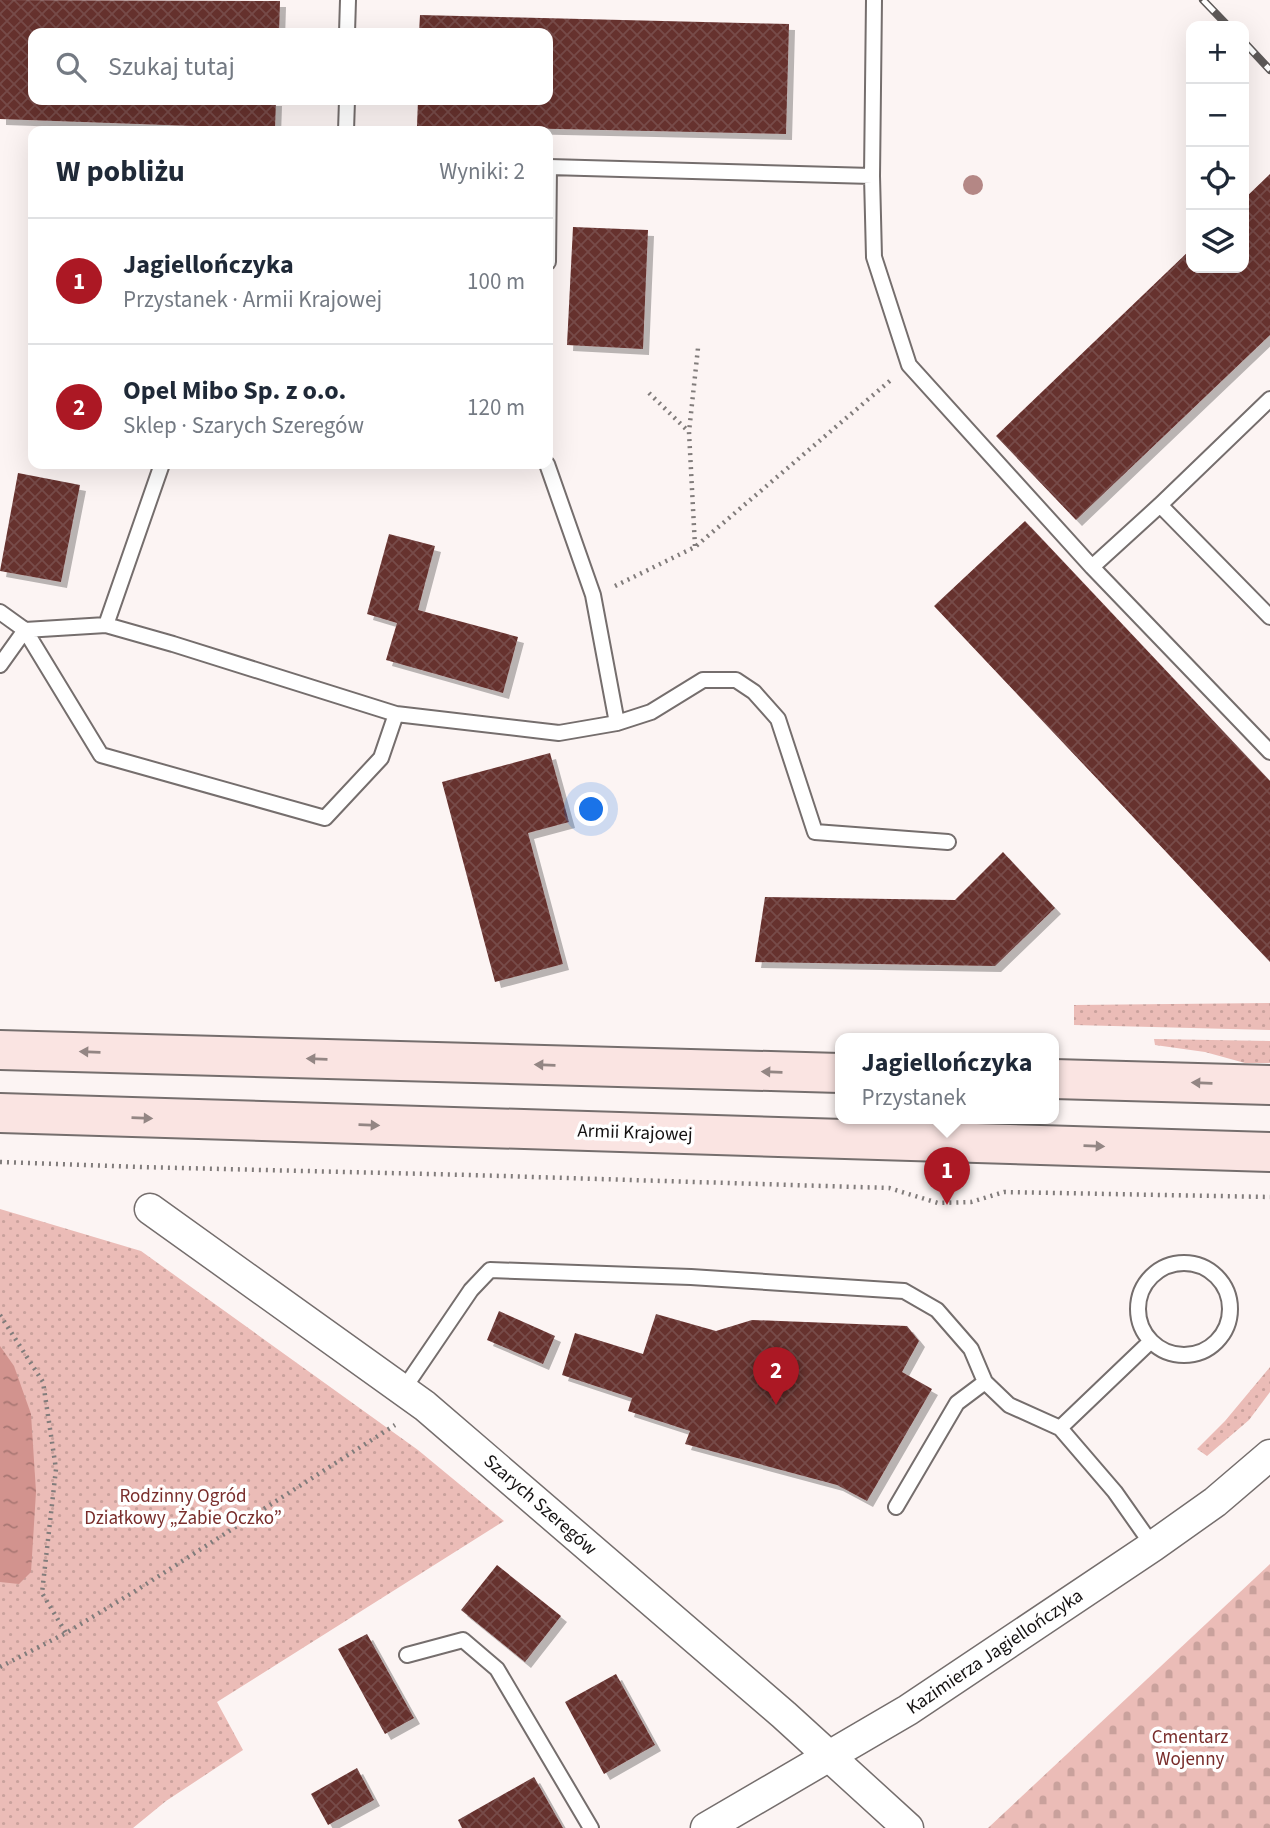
<!DOCTYPE html>
<html lang="pl">
<meta charset="utf-8">
<style>
:root{--surface:#fff;--page:#f2f2f3;--text:#1f2937;--muted:#747a83;--line:#e0e1e3;--accent:#ac1824}
body{margin:0;font-family:"Source Sans 3",sans-serif;background:var(--page);color:var(--text)}
.controls{position:absolute;right:21px;top:21px;display:grid;overflow:hidden;border-radius:14px;box-shadow:0 7px 28px #0002}
.controls button{width:63px;height:63px;display:grid;place-items:center;padding:0;border:0;border-bottom:2px solid var(--line);background:var(--surface);color:var(--text);font:35px sans-serif}
.you{position:absolute;left:592px;top:810px;width:24px;height:24px;margin:-18px;border:5px solid #fff;border-radius:50%;background:#1a73e8;box-shadow:0 0 0 10px #1a73e833}
.badge{display:grid;place-items:center;width:46px;height:46px;border-radius:50%;background:var(--accent);color:#fff;font-size:23px;font-weight:700}
.pin{position:absolute;translate:-50% -58px;filter:drop-shadow(0 2px 4px #0008)}
.pin::after{content:'';position:absolute;top:37px;width:24px;height:21px;background:inherit;clip-path:polygon(0 0,100% 0,50% 100%)}
.popup{position:absolute;left:835px;top:1033px;width:224px;height:91px;box-sizing:border-box;display:grid;place-content:center;border-radius:14px;background:var(--surface);filter:drop-shadow(0 2px 5px #0005);font-size:23px;white-space:nowrap;color:var(--muted)}
.popup b{font-size:26px;color:var(--text)}
.popup::after{content:'';position:absolute;left:50%;top:100%;margin-left:-14px;border:14px solid transparent;border-top-color:var(--surface)}
.list{margin:0;padding:0;list-style:none}
h2{display:flex;justify-content:space-between;align-items:center;height:91px;margin:0;padding:0 28px;font-size:30px}
h2 small{font-size:23px;font-weight:400;color:var(--muted)}
.list li{display:grid;grid-template-columns:46px 1fr auto;gap:21px;align-items:center;box-sizing:border-box;height:126px;padding:0 28px;border-top:2px solid var(--line)}
.list b{display:block;font-size:26px;white-space:nowrap}
.list p{margin:0;font-size:23px;white-space:nowrap;color:var(--muted)}
.list em{font-size:23px;font-style:normal;color:var(--muted)}
.icon{flex:none;width:38px;height:38px;fill:none;stroke:currentColor;stroke-width:2;stroke-linecap:round;stroke-linejoin:round}
.map{position:relative;flex:none;width:1270px;height:1828px;overflow:hidden}
.search{position:absolute;background:var(--surface);box-shadow:0 7px 28px #0002;left:28px;top:28px;width:525px;height:77px;display:flex;align-items:center;gap:18px;box-sizing:border-box;padding:0 24px;border-radius:14px;color:var(--muted);font-size:26px}
.panel{position:absolute;background:var(--surface);box-shadow:0 7px 28px #0002;left:28px;top:126px;width:525px;height:343px;border-radius:14px}
.map>svg:first-child{display:block}
.green{fill:url(#green-dots)}
.cemetery{fill:url(#cemetery-stones)}
.water{fill:url(#water-ripples)}
.building{fill:url(#building-cross-hatch);filter:url(#shadow)}
.lines{fill:none;stroke-linecap:round;stroke-linejoin:round}
.service-casing{stroke:#756e6d;stroke-width:18}
.minor-casing{stroke:#756e6d;stroke-width:33}
.secondary-casing{stroke:#756e6d;stroke-width:42}
.path{stroke:#817c7b;stroke-width:4.5;stroke-dasharray:2 5;stroke-linecap:butt}
.service{stroke:#fff;stroke-width:14}
.minor{stroke:#fff;stroke-width:30}
.secondary{stroke:#fae4e2;stroke-width:38}
.rail-casing{stroke:#5d5958;stroke-width:8}
.rail{stroke:#fff;stroke-width:5;stroke-dasharray:16;stroke-linecap:butt}
.tree{fill:#b48785}
.oneway{fill:#938684}
.labels{text-anchor:middle;dominant-baseline:central;stroke-width:7;stroke-linejoin:round;paint-order:stroke}
.street-label{font-size:19px;fill:#151212;stroke:#fff}
.park-label{font-size:19px;fill:#792d2b;stroke:#fff}
</style>
<div class="map">
<svg width="1270" height="1828" viewBox="0 0 1270 1828">
<defs>
<pattern id="green-dots" width="8" height="8" patternUnits="userSpaceOnUse" patternTransform="scale(1.75)"><rect width="8" height="8" fill="#ebbcb7"/><path d="M2 2h.1M6 6h.1" fill="none" stroke="#c9a19c" stroke-width="1.8" stroke-linecap="round"/></pattern>
<pattern id="cemetery-stones" width="16" height="16" patternUnits="userSpaceOnUse" patternTransform="scale(1.75)"><rect width="16" height="16" fill="#ebbcb7"/><path d="M2 7V4a2 2 0 0 1 4 0v3zM10 15v-3a2 2 0 0 1 4 0v3z" fill="#c9a19c"/></pattern>
<pattern id="water-ripples" width="26" height="14" patternUnits="userSpaceOnUse" patternTransform="scale(1.75)"><rect width="26" height="14" fill="#d2938e"/><path d="M2 4q2-2 4 0t4 0M15 11q2-2 4 0t4 0" fill="none" stroke="#a97773"/></pattern>
<pattern id="building-cross-hatch" width="8" height="8" patternUnits="userSpaceOnUse" patternTransform="scale(1.75)"><rect width="8" height="8" fill="#66312e"/><path d="M0 0l8 8M0 8l8-8" fill="none" stroke="#774c4a"/></pattern>
<filter id="shadow"><feDropShadow dx="6" dy="6" stdDeviation="0" flood-color="#0004"/></filter>
</defs>
<rect width="100%" height="100%" fill="#fcf4f3"/>
<path class="green" d="M1270,1003V1030L1074,1025V1005Z
M1154,1039L1270,1041V1063H1245L1205,1052L1155,1045Z
M0,1209L141,1251L418,1450L504,1521L217,1702L243,1750L166,1801L133,1828H0Z
M1270,1367V1392L1249,1420L1207,1456L1197,1449L1225,1421Z"/>
<path class="cemetery" d="M1270,1564V1828H988Z"/>
<path class="water" d="M0,1346L14,1366L31,1414L36,1492L31,1572L19,1584L0,1582Z"/>
<path class="building" d="M0,0L280,1L279,33H33V100H276L275,129L0,119Z
M420,15L789,24L786,134L417,126L418,100H548V33H419Z
M1270,174V335L1076,520L996,436L1191,249V268H1244V199Z
M573,227L648,230L643,349L567,345Z
M18,473L80,485L61,582L0,571Z
M1025,521L1270,781V962L934,606Z
M389,534L435,546L418,610L518,637L503,693L386,660L397,623L367,614Z
M550,753L569,822L528,833L563,964L495,982L442,782Z
M1003,852L1055,908L995,966L755,962L765,897L955,900Z
M499,1311L555,1336L543,1364L487,1340Z
M656,1314L716,1331L752,1320L907,1326L919,1341L902,1372L932,1389L867,1501L837,1485L685,1444L690,1431L628,1411L632,1398L562,1375L575,1333L643,1354Z
M497,1565L561,1616L525,1662L461,1610Z
M367,1634L414,1718L385,1734L338,1649Z
M616,1674L655,1745L604,1774L565,1702Z
M357,1768L374,1800L328,1825L311,1794Z
M534,1777L563,1828H462L458,1820Z"/>
<g class="lines">
<g class="service-casing">
<path id="service" d="M347,33L348,0
M346,131L347,100
M872,176L874,257L909,365L1092,567L1160,505L1270,399
M548,262L549,167L872,176L874,0
M547,464L593,595L617,723
M1160,505L1270,617
M1092,567L1270,752
M0,612L25,630L101,755L325,818L381,758L396,714
M106,625L173,644L396,714L559,733L617,723L651,712L703,680H736L754,692L778,719L815,832L948,842
M0,665L25,630L106,625L162,464
M1138 1309a46 46 0 1 1 92 0a46 46 0 1 1-92 0Z
M403,1390L471,1290L490,1270L691,1277L904,1291L937,1310L971,1349L985,1382L1009,1405L1060,1428L1115,1492L1153,1546
M1060,1428L1151,1341
M896,1507L957,1403L985,1382
M407,1655L463,1640L497,1669L591,1828"/>
</g>
<g class="minor-casing">
<path id="minor" d="M150,1209L425,1406L784,1715L908,1828
M706,1828L908,1710L1153,1546L1215,1502L1270,1455"/>
</g>
<g class="secondary-casing">
<path id="secondary" d="M0,1050L840,1073
M1054,1079L1270,1085
M0,1113L1270,1152"/>
</g>
<path class="path" d="M649,393L689,432
M695,546L689,432L698,348
M615,586L695,547L892,379
M0,1162L140,1167L470,1175L889,1188L938,1203L971,1202L1004,1192L1270,1197
M0,1315L43,1382L56,1469L42,1593L66,1633
M0,1667L66,1633L137,1590L395,1425"/>
<use href="#service" class="service"/>
<use href="#minor" class="minor"/>
<use href="#secondary" class="secondary"/>
<g class="rail-casing">
<path id="rail" d="M1203,0L1228,26
M1244,42L1270,70"/>
</g>
<use href="#rail" class="rail"/>
</g>
<circle class="tree" cx="973" cy="185" r="10"/>
<defs><path id="oneway-solid" d="M-6-.8H1V-3.2L6.5 0L1 3.2V.8H-6Z" transform="scale(1.75)"/></defs>
<g class="oneway">
<use href="#oneway-solid" transform="translate(90 1052) rotate(-178)"/>
<use href="#oneway-solid" transform="translate(317 1059) rotate(-178)"/>
<use href="#oneway-solid" transform="translate(545 1065) rotate(-178)"/>
<use href="#oneway-solid" transform="translate(772 1072) rotate(-178)"/>
<use href="#oneway-solid" transform="translate(1202 1083) rotate(-178)"/>
<use href="#oneway-solid" transform="translate(142 1118) rotate(2)"/>
<use href="#oneway-solid" transform="translate(369 1125) rotate(2)"/>
<use href="#oneway-solid" transform="translate(1094 1146) rotate(2)"/>
</g>
<g class="labels">
<g class="street-label">
<text transform="translate(635 1133) rotate(2)">Armii Krajowej</text>
<text transform="translate(540 1505) rotate(41)">Szarych Szeregów</text>
<text transform="translate(995 1652) rotate(-34)">Kazimierza Jagiellończyka</text>
</g>
<g class="park-label">
<text x="183" y="1496">Rodzinny Ogród<tspan x="183" dy="22">Działkowy „Żabie Oczko”</tspan></text>
<text x="1190" y="1737">Cmentarz<tspan x="1190" dy="22">Wojenny</tspan></text>
</g>
</g>
</svg>
<div class="controls">
<button>+</button>
<button>−</button>
<button><svg class="icon" aria-label="locate" viewBox="0 0 24 24"><circle cx="12" cy="12" r="6"/><path d="M12 2v4M12 18v4M2 12h4M18 12h4"/></svg></button>
<button><svg class="icon" aria-label="layers" viewBox="0 0 24 24"><path d="M12 4l9 5-9 5-9-5zM3 14l9 5 9-5"/></svg></button>
</div>
<div class="you"></div>
<div class="pin badge" style="left:947px;top:1205px">1</div>
<div class="popup"><b>Jagiellończyka</b>Przystanek</div>
<div class="pin badge" style="left:776px;top:1405px">2</div>
<div class="search"><svg class="icon" aria-label="search" viewBox="0 0 24 24"><circle cx="10" cy="10" r="6"/><path d="M15 15l6 6"/></svg>Szukaj tutaj</div>
<section class="panel">
<h2>W pobliżu<small>Wyniki: 2</small></h2>
<ul class="list">
<li><span class="badge">1</span><div><b>Jagiellończyka</b><p>Przystanek · Armii Krajowej</p></div><em>100 m</em></li>
<li><span class="badge">2</span><div><b>Opel Mibo Sp. z o.o.</b><p>Sklep · Szarych Szeregów</p></div><em>120 m</em></li>
</ul>
</section>
</div>
